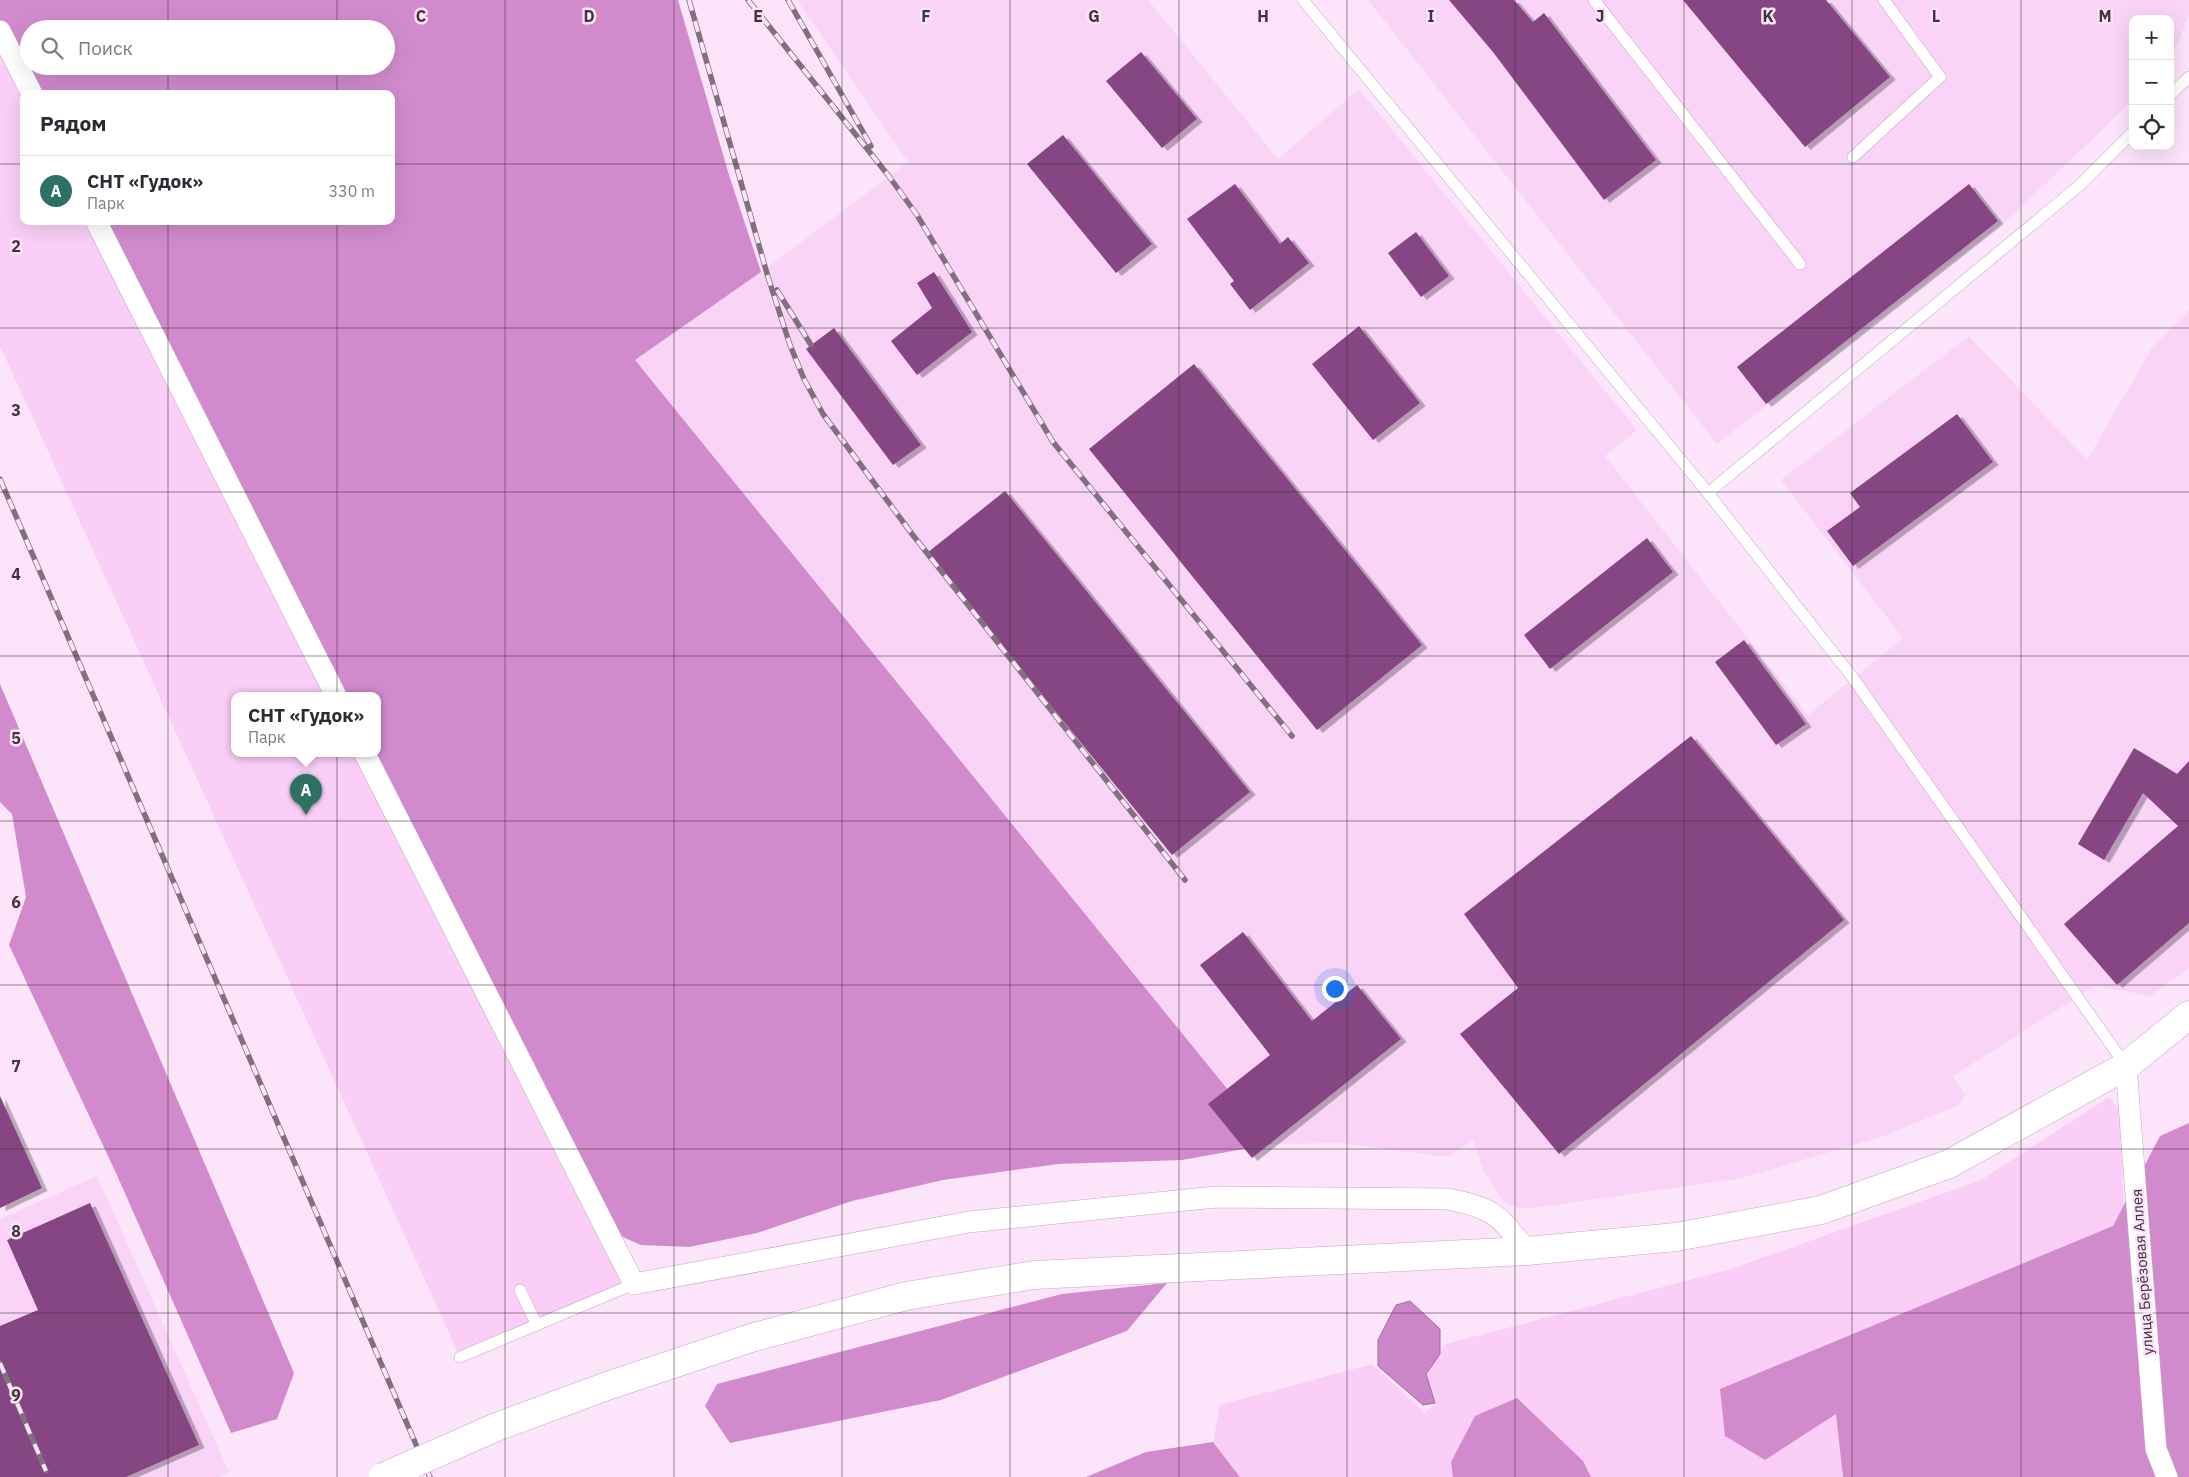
<!DOCTYPE html>
<html lang="ru">
<meta charset="utf-8">
<style>
:root{--surface:#fff;--page:#f2f2f3;--text:#2b2b33;--muted:#7c7c81;--line:#e1e1e2;--accent:#2d7164}
body{margin:0;font-family:"IBM Plex Sans",sans-serif;background:var(--page);color:var(--text)}
.controls{position:absolute;right:15px;top:15px;display:grid;overflow:hidden;border-radius:10px;box-shadow:0 5px 20px #0002}
.controls button{width:45px;height:45px;display:grid;place-items:center;padding:0;border:0;border-bottom:1px solid var(--line);background:var(--surface);color:var(--text);font:25px sans-serif}
.you{position:absolute;left:1334px;top:988px;width:18px;height:18px;margin:-12px;border:4px solid #fff;border-radius:50%;background:#1a73e8;box-shadow:0 0 0 8px #1a73e833}
.badge{display:grid;place-items:center;width:32px;height:32px;border-radius:50%;background:var(--accent);color:#fff;font-size:16px;font-weight:700}
.pin{position:absolute;translate:-50% -41px;filter:drop-shadow(0 1px 2px #0008)}
.pin::after{content:'';position:absolute;top:26px;width:18px;height:15px;background:inherit;clip-path:polygon(0 0,100% 0,50% 100%)}
.popup{position:absolute;left:231px;top:692px;width:150px;height:65px;box-sizing:border-box;display:grid;place-content:center;border-radius:10px;background:var(--surface);filter:drop-shadow(0 1px 4px #0005);font-size:16px;white-space:nowrap;color:var(--muted)}
.popup b{font-size:19px;color:var(--text)}
.popup::after{content:'';position:absolute;left:50%;top:100%;margin-left:-10px;border:10px solid transparent;border-top-color:var(--surface)}
.list{margin:0;padding:0;list-style:none}
h2{display:flex;justify-content:space-between;align-items:center;height:65px;margin:0;padding:0 20px;font-size:21px}
h2 small{font-size:16px;font-weight:400;color:var(--muted)}
.list li{display:grid;grid-template-columns:32px 1fr auto;gap:15px;align-items:center;box-sizing:border-box;height:70px;padding:0 20px;border-top:1px solid var(--line)}
.list b{display:block;font-size:19px;white-space:nowrap}
.list p{margin:0;font-size:16px;white-space:nowrap;color:var(--muted)}
.list em{font-size:16px;font-style:normal;color:var(--muted)}
.icon{flex:none;width:28px;height:28px;fill:none;stroke:currentColor;stroke-width:2;stroke-linecap:round;stroke-linejoin:round}
.map{position:relative;flex:none;width:2189px;height:1477px;overflow:hidden}
.search{position:absolute;background:var(--surface);box-shadow:0 5px 20px #0002;left:20px;top:20px;width:375px;height:55px;display:flex;align-items:center;gap:12px;box-sizing:border-box;padding:0 18px;border-radius:28px;color:var(--muted);font-size:19px}
.panel{position:absolute;background:var(--surface);box-shadow:0 5px 20px #0002;left:20px;top:90px;width:375px;height:135px;border-radius:10px}
.map>svg:first-child{display:block}
.built{fill:#f9d4f6}
.green{fill:#facef7}
.forest{fill:#d18bcd;fill-rule:evenodd}
.water{fill:#cb86c7;stroke:#a16d9e}
.building{fill:#864583;filter:url(#shadow)}
.lines{fill:none;stroke-linecap:round;stroke-linejoin:round}
.lane-casing{stroke:#c4a7c1;stroke-width:12}
.street-casing{stroke:#c4a7c1;stroke-width:22}
.secondary-casing{stroke:#c4a7c1;stroke-width:29}
.lane{stroke:#fff;stroke-width:11}
.street{stroke:#fff;stroke-width:21}
.secondary{stroke:#fff;stroke-width:28}
.rail-casing{stroke:#81717f;stroke-width:5.5}
.rail{stroke:#fce4fa;stroke-width:4;stroke-dasharray:11;stroke-linecap:butt}
.secondary-bridge-casing{stroke:#c4a7c1;stroke-width:29;stroke-linecap:butt}
.secondary-bridge{stroke:#fff;stroke-width:28}
.grid{fill:none;stroke:#3f333e;stroke-width:1;stroke-opacity:0.55}
.labels{text-anchor:middle;dominant-baseline:central;stroke-width:5;stroke-linejoin:round;paint-order:stroke}
.street-label{font-size:15px;fill:#3f333e;stroke:#fce4fa}
.grid-label{font-size:16px;text-anchor:middle;font-weight:bold;fill:#3f333e;stroke:#fce4fa;stroke-width:5;stroke-linejoin:round;paint-order:stroke}
</style>
<div class="map">
<svg width="2189" height="1477" viewBox="0 0 2189 1477">
<defs>
<filter id="shadow"><feDropShadow dx="5.5" dy="3" stdDeviation="0" flood-color="#0004"/></filter>
</defs>
<rect width="100%" height="100%" fill="#fce4fa"/>
<path class="built" d="M797,0H1148L1278,159L1359,89L1637,430L1605,456L1808,715L1903,638L1781,480L1969,336L2087,460L2153,346L2189,310V968L2151,996L2095,986L1953,1076L1965,1095L1959,1105L1884,1136L1742,1178L1534,1208H1519L1504,1203L1484,1171L1473,1140L1448,1157L1340,1143L1272,1144L635,360L761,272L908,162Z
M1368,0H2189V16L2170,62V19H2133V100L2014,214L1717,444Z
M97,1176L229,1472L218,1477H0V1219Z"/>
<path class="green" d="M0,27L24,94V221H98L338,696H235V754H367L634,1284L460,1357L0,346Z
M2109,1097L2119,1109L2124,1205L2113,1226L1720,1389L1837,1413L1843,1477H1240L1213,1442L1220,1405L1372,1364L1425,1413L1435,1403L1426,1374L1446,1344L1731,1269L1981,1180Z"/>
<path class="forest" d="M0,0H678L729,175L761,272L635,360L1272,1144L1182,1160L1058,1164L943,1180L852,1201L757,1233L689,1247L641,1245L607,1230L365,754H377V696H336L97,221H391V94H33L0,28ZM29,29H386V66H29Z
M0,684L294,1373L277,1419L231,1433L116,1173L9,945L26,897L12,814L0,802Z
M2189,1123V1477H1843L1836,1414L1765,1460L1725,1436L1720,1389L2113,1226L2160,1136Z
M1167,1283L1127,1331L941,1400L730,1443L705,1406L717,1384L1062,1294Z
M1517,1398L1583,1461L1591,1477H1453L1451,1462L1475,1416Z
M1213,1442L1240,1477H1086L1146,1452Z"/>
<path class="water" d="M1410,1301L1440,1329V1354L1426,1374L1435,1403L1423,1405L1378,1366V1340L1396,1305Z"/>
<path class="building" d="M1449,0H1514L1533,22L1544,13L1656,160L1604,200L1493,52Z
M1683,0H1826L1890,77L1805,147Z
M1141,52L1197,119L1162,148L1106,81Z
M1063,135L1152,244L1116,273L1027,164Z
M1235,184L1280,244L1288,237L1309,263L1250,310L1230,284L1234,281L1187,219Z
M1969,184L1998,221L1766,404L1737,367Z
M1416,232L1449,276L1421,297L1388,253Z
M934,272L972,332L917,375L891,341L932,308L917,283Z
M1359,326L1420,403L1373,440L1312,364Z
M834,328L921,445L893,465L806,349Z
M1194,364L1422,645L1317,730L1089,449Z
M1957,414L1993,462L1853,566L1827,531L1860,507L1850,493Z
M1005,491L1250,792L1172,855L927,553Z
M1647,538L1673,572L1550,669L1524,635Z
M1744,640L1806,724L1776,745L1715,662Z
M1691,736L1844,920L1559,1154L1460,1034L1518,988L1464,914Z
M2134,748L2177,774L2189,761V923L2117,985L2064,924L2178,826L2143,793L2104,860L2078,844Z
M1243,932L1312,1021L1357,985L1401,1039L1252,1158L1208,1104L1270,1055L1200,965Z
M0,1096L42,1188L0,1208Z
M90,1203L199,1445L126,1477H0V1326L38,1310L7,1240Z"/>
<g class="lines">
<g class="lane-casing">
<path id="lane" d="M1303,0L1708,493L1853,678L2126,1066
M1594,0L1800,264
M2170,95L2189,77
M1853,157L1940,77L1884,0
M1708,493L2080,185L2133,132
M520,1290L537,1325
M460,1357L634,1284"/>
</g>
<g class="street-casing">
<path id="street" d="M0,31L32,94
M96,221L336,696
M365,754L634,1284L969,1222L1216,1197L1448,1199C1496,1209 1497,1214 1527,1251
M2126,1066L2156,1449L2167,1477"/>
</g>
<g class="secondary-casing">
<path id="secondary" d="M494,1428L607,1386L751,1338L906,1296L1034,1275L1527,1251L1676,1237L1821,1210L1949,1164L2126,1066L2189,1015"/>
</g>
<use href="#lane" class="lane"/>
<use href="#street" class="street"/>
<use href="#secondary" class="secondary"/>
<g class="rail-casing">
<path id="rail" d="M689,0L768,277L790,345L804,379L823,414L912,534L1185,880
M748,0L888,175L917,215L1053,442L1292,736
M788,0L871,146
M777,290L811,345
M0,479L430,1477
M0,1363L46,1471"/>
</g>
<use href="#rail" class="rail"/>
<g class="secondary-bridge-casing">
<path id="secondary-bridge" d="M383,1477L494,1428"/>
</g>
<use href="#secondary-bridge" class="secondary-bridge"/>
</g>
<path class="grid" d="M168,0V29M337,0V29M505,0V1477M674,0V1477M842,0V1477M1010,0V1477M1179,0V1477M1347,0V1477M1515,0V1477M1684,0V1477M1852,0V1477M2021,0V1477M168,66V94M337,66V94M0,164H24M391,164H2189M168,221V1477M337,221V1477M0,328H2189M0,492H2189M0,656H2189M0,821H2189M0,985H2189M0,1149H2189M0,1313H2189"/>
<g class="labels">
<g class="street-label">
<text transform="translate(2142 1272) rotate(-94)">улица Берёзовая Аллея</text>
</g>
</g>
<g class="grid-label">
<text x="421" y="22">C</text>
<text x="589" y="22">D</text>
<text x="758" y="22">E</text>
<text x="926" y="22">F</text>
<text x="1094" y="22">G</text>
<text x="1263" y="22">H</text>
<text x="1431" y="22">I</text>
<text x="1600" y="22">J</text>
<text x="1768" y="22">K</text>
<text x="1936" y="22">L</text>
<text x="2105" y="22">M</text>
<text x="16" y="252">2</text>
<text x="16" y="416">3</text>
<text x="16" y="580">4</text>
<text x="16" y="744">5</text>
<text x="16" y="908">6</text>
<text x="16" y="1072">7</text>
<text x="16" y="1237">8</text>
<text x="16" y="1401">9</text>
</g>
</svg>
<div class="controls">
<button>+</button>
<button>−</button>
<button><svg class="icon" aria-label="locate" viewBox="0 0 24 24"><circle cx="12" cy="12" r="6"/><path d="M12 2v4M12 18v4M2 12h4M18 12h4"/></svg></button>
</div>
<div class="you"></div>
<div class="pin badge" style="left:306px;top:815px">A</div>
<div class="popup"><b>СНТ «Гудок»</b>Парк</div>
<div class="search"><svg class="icon" aria-label="search" viewBox="0 0 24 24"><circle cx="10" cy="10" r="6"/><path d="M15 15l6 6"/></svg>Поиск</div>
<section class="panel">
<h2>Рядом<small></small></h2>
<ul class="list">
<li><span class="badge">A</span><div><b>СНТ «Гудок»</b><p>Парк</p></div><em>330 m</em></li>
</ul>
</section>
</div>
